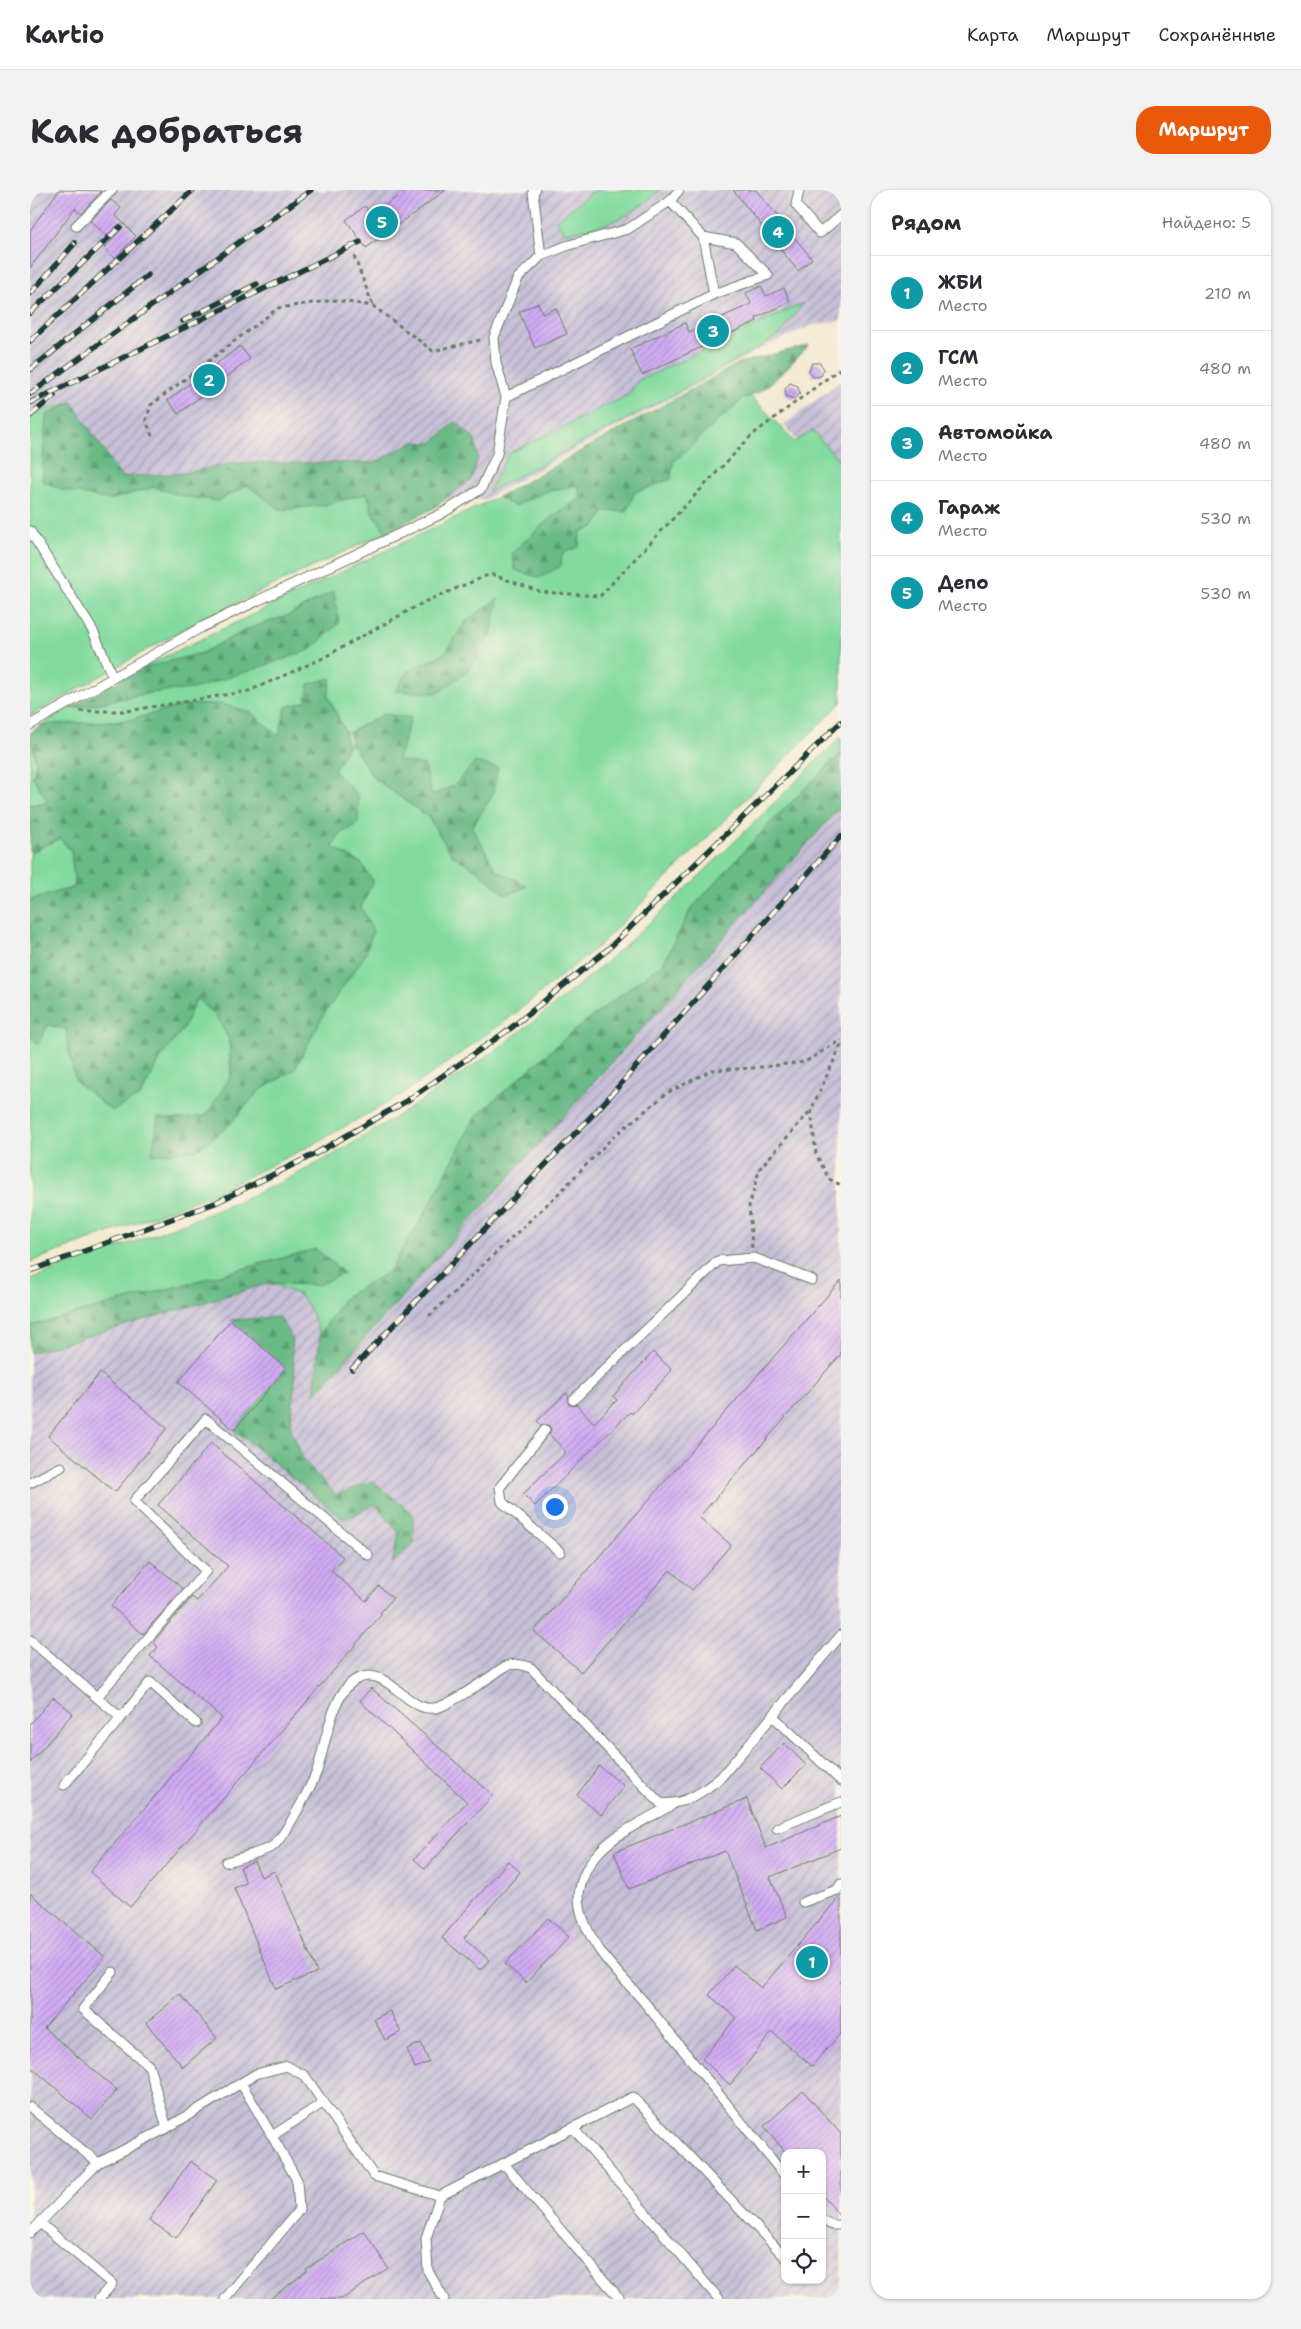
<!DOCTYPE html>
<html lang="ru">
<meta charset="utf-8">
<style>
:root{--surface:#fff;--page:#f2f2f3;--text:#2b2b33;--muted:#7c7c81;--line:#e1e1e2;--accent:#ea580c}
body{margin:0;font-family:"Shantell Sans",sans-serif;background:var(--page);color:var(--text)}
.controls{position:absolute;right:15px;bottom:15px;display:grid;overflow:hidden;border-radius:10px;box-shadow:0 1px 4px #0004}
.controls button{width:45px;height:45px;display:grid;place-items:center;padding:0;border:0;border-bottom:1px solid var(--line);background:var(--surface);color:var(--text);font:25px sans-serif}
.you{position:absolute;left:524px;top:1316px;width:18px;height:18px;margin:-12px;border:4px solid #fff;border-radius:50%;background:#1a73e8;box-shadow:0 0 0 8px #1a73e833}
.badge{display:grid;place-items:center;width:32px;height:32px;border-radius:50%;background:var(--accent);color:#fff;font-size:16px;font-weight:700}
.pin{position:absolute;translate:-50% -50%;border:2px solid #fff;box-shadow:0 1px 5px #0006}
.list{margin:0;padding:0;list-style:none}
h2{display:flex;justify-content:space-between;align-items:center;height:65px;margin:0;padding:0 20px;font-size:21px}
h2 small{font-size:16px;font-weight:400;color:var(--muted)}
.list li{display:grid;grid-template-columns:32px 1fr auto;gap:15px;align-items:center;box-sizing:border-box;height:75px;padding:0 20px;border-top:1px solid var(--line)}
.list b{display:block;font-size:19px;white-space:nowrap}
.list p{margin:0;font-size:16px;white-space:nowrap;color:var(--muted)}
.list em{font-size:16px;font-style:normal;color:var(--muted)}
.icon{flex:none;width:28px;height:28px;fill:none;stroke:currentColor;stroke-width:2;stroke-linecap:round;stroke-linejoin:round}
.map{position:relative;flex:none;width:811px;height:2109px;overflow:hidden;border-radius:20px}
header{display:flex;align-items:center;gap:30px;box-sizing:border-box;height:70px;padding:0 25px;background:var(--surface);border-bottom:1px solid var(--line)}
header strong{font-size:24px}
nav{display:flex;gap:28px;margin-inline-start:auto;font-size:18px}
.intro{display:flex;align-items:center;justify-content:space-between;box-sizing:border-box;height:120px;padding:0 30px}
h1{margin:0;font-size:35px}
.button{padding:12px 22px;border-radius:20px;background:var(--accent);color:#fff;font-size:18px;font-weight:700}
main{display:flex;gap:30px;padding:0 30px}
aside{flex:1;background:var(--surface);border-radius:20px;box-shadow:0 1px 4px #0004}
.map>svg:first-child{display:block}
.industrial{fill:url(#industrial-furrows);fill-rule:evenodd}
.grass{fill:#82da9e;stroke:#508c69}
.forest{fill:url(#forest-firs);stroke:#447c5c}
.building{fill:url(#building-hatch)}
.lines{fill:none;stroke-linecap:round;stroke-linejoin:round}
.lane-casing{stroke:#697a6b;stroke-width:11}
.path{stroke:#697a6b;stroke-width:3;stroke-dasharray:4 4;stroke-linecap:butt}
.lane{stroke:#fff;stroke-width:9}
.rail-casing{stroke:#1f3d34;stroke-width:5.5}
.rail{stroke:#fcf5e5;stroke-width:4;stroke-dasharray:11;stroke-linecap:butt}
</style>
<header>
<strong>Kartio</strong>
<nav><a>Карта</a><a>Маршрут</a><a>Сохранённые</a></nav>
</header>
<div class="intro"><h1>Как добраться</h1><a class="button">Маршрут</a></div>
<main>
<div class="map">
<svg width="811" height="2109" viewBox="0 0 811 2109">
<defs>
<pattern id="industrial-furrows" width="10" height="10" patternUnits="userSpaceOnUse" patternTransform="scale(1.25)"><rect width="10" height="10" fill="#c8c0d8"/><path d="M-1 1l2-2M0 10L10 0M9 11l2-2" fill="none" stroke="#a29db0"/></pattern>
<pattern id="forest-firs" width="22" height="20" patternUnits="userSpaceOnUse" patternTransform="scale(1.25)"><rect width="22" height="20" fill="#69ba85"/><path d="M5 1l3.5 6h-7zM16 11l3.5 6h-7z" fill="#56986e"/></pattern>
<pattern id="building-hatch" width="6" height="6" patternUnits="userSpaceOnUse" patternTransform="scale(1.25)"><rect width="6" height="6" fill="#d2acf5"/><path d="M-1 1l2-2M0 6l6-6M5 7l2-2" fill="none" stroke="#aa8dc7"/></pattern>
</defs>
<rect width="100%" height="100%" fill="#fcf5e5"/>
<filter id="ink" filterUnits="userSpaceOnUse"><feTurbulence type="fractalNoise" baseFrequency=".02" numOctaves="2"/><feDisplacementMap in="SourceGraphic" scale="10" xChannelSelector="R" yChannelSelector="G"/><feConvolveMatrix kernelMatrix="1 2 1 2 8 2 1 2 1" color-interpolation-filters="sRGB"/></filter>
<filter id="wash" filterUnits="userSpaceOnUse"><feTurbulence type="fractalNoise" baseFrequency=".0096" numOctaves="4" result="noise"/><feDisplacementMap in="SourceGraphic" scale="20" xChannelSelector="R" yChannelSelector="G"/><feGaussianBlur stdDeviation="1.12" result="paint"/><feColorMatrix in="noise" values="0 0 0 0 0 0 0 0 0 0 0 0 0 0 0 0 0 1.4 0 .05"/><feComposite in="paint" operator="in"/></filter>
<g filter="url(#wash)">
<rect width="100%" height="100%" fill="#f3ead1"/>
<path class="industrial" d="M0,0H811V130L780,136L736,156L455,309L84,292L0,232Z
M811,191V300L754,235Z
M811,610V2109H0V1145L253,1080ZM755,1963H792V2090H755Z"/>
<path class="grass" d="M565,0H630C598,29 577,36 535,43L525,31Z
M773,113L751,144L677,187L458,302L479,263L600,204L606,192Z
M714,207H722L765,252L782,240L811,273V513L572,753L477,830L373,904L282,955L180,1005L0,1072V846L8,853L18,835L36,839L38,857L110,906L132,866L153,839L166,809L184,823L199,849L201,886L176,926L152,929L128,928L123,965L195,939L229,901L264,880L294,824L335,765L331,717L332,674L302,657L312,643L328,605L304,581L320,552L344,588L398,627L423,665L447,680L476,705L466,680L442,637L462,606L445,572L424,596L402,605L368,570L354,524L318,543L315,542L298,506L301,489L277,511L249,547L220,522L154,515L99,530L11,535L39,519L125,502L162,499L280,460L304,401L259,425L218,439L172,463L109,479L468,307L485,316L514,302L548,294L551,308L520,328L532,364L549,356L550,342L564,337L575,321L605,302L626,296L643,272Z
M42,212L16,225L79,310L124,297L152,306L188,311L217,295L251,320L295,315L338,303L342,321L356,342L166,432L0,526V225Z
M0,547L6,572L3,587L19,613L0,615Z
M811,547V566L661,719L634,772L541,843L399,1016L359,1082L315,1107L290,1144L281,1122L270,1105L240,1093L287,1095L286,1059L0,1136V1089C98,1053 198,1022 290,972C402,909 509,834 604,747C675,683 742,614 811,547Z
M30,648L41,661L45,697L0,710V657L2,662Z"/>
<path class="forest" d="M779,155C764,170 734,206 714,207L643,272L641,289L605,302L597,322L575,321L564,337L550,342L549,356L532,364L531,376L509,388L485,380L482,363L520,328L551,308L548,295L514,302L485,316L468,307L709,173Z
M42,212L91,287L153,283L204,273H344L383,252L402,253L426,231L445,250L448,268L441,290L404,318L356,342L342,321L337,303L295,315L251,320L217,295L188,311L152,306L124,297L79,310L33,300L12,291L16,225Z
M304,401L309,433L280,460L219,481L162,499L125,502L39,519L109,479L172,463L218,439L259,425Z
M468,409L461,446L438,481L408,503L365,501L378,481L416,462L435,432Z
M301,488L298,506L315,542L318,555L304,581L328,605V634L312,643L302,657L332,674L343,692L331,717L343,741L335,765L294,824L264,880L229,901L195,939L166,960L122,965L128,928L152,929L176,926L201,886L199,849L184,823L166,809L153,839L132,866L110,906L82,921L46,892L38,857L36,839L18,835L8,854L0,846V710L45,697L41,661L30,648L2,662L0,657V615L18,612L3,587L6,572L0,543L11,535L99,530L154,515L192,514L220,522L249,546L256,517L276,511L279,494Z
M354,524L381,528L368,570L394,575L402,605L424,596L445,572L468,578L462,606L442,637L466,680L498,696L476,705L447,680L422,665L398,627L344,588L320,552L318,543Z
M811,563V616L284,1205L290,1144L315,1107L359,1082L399,1016L445,927L541,843L634,772L661,719L739,634Z
M286,1059L314,1083L288,1095L240,1093L0,1163V1136Z
M250,1127L261,1148L265,1190L260,1237L274,1271L306,1305L343,1291L383,1324L384,1353L362,1373L369,1343L345,1314L314,1330L204,1240L256,1178L201,1130Z"/>
<g id="blocks">
<path class="building" d="M29,0L72,1L51,23L45,18L0,78V40Z
M377,0H416L336,58L316,30L335,16L342,25Z
M703,0H726L782,69L768,81Z
M81,10L91,18L85,25L106,46L85,68L74,58L82,50L60,31Z
M731,96L736,106L754,98L760,112L726,128L727,131L612,185L600,159L655,133L659,142L721,114L716,103Z
M508,113L513,124L526,118L537,144L505,158L489,122Z
M210,156L220,169L148,224L138,210Z
M782,173H790L794,179L791,186L783,187L779,180Z
M760,193L768,196L770,204L764,209L756,206L755,199Z
M811,1090V1164L669,1327L701,1355L662,1400L640,1380L551,1482L504,1441Z
M201,1130L256,1178L204,1240L148,1192Z
M623,1162L642,1180L602,1224L600,1222L505,1316L493,1304L536,1262L519,1244L521,1240L519,1235H511L507,1231L536,1203L539,1206L538,1214L542,1216L547,1215L564,1233L587,1210L583,1206Z
M70,1183L137,1238L85,1302L18,1246Z
M181,1253L313,1367L301,1381L336,1411L349,1396L363,1408L350,1423L352,1424L100,1717L60,1682L192,1528L120,1466L128,1457L123,1452L162,1407L167,1411L198,1376L128,1315Z
M120,1371L153,1399L113,1444L81,1416Z
M341,1498L463,1605L395,1679L384,1669L437,1612L330,1511Z
M23,1507L43,1523L0,1573V1534Z
M754,1553L776,1575L752,1599L730,1578Z
M569,1576L594,1596L571,1625L547,1605Z
M717,1609L736,1658L811,1626V1658L740,1687L757,1727L727,1740L695,1661L599,1699L584,1662Z
M224,1671L231,1687L245,1681L287,1782L246,1799L204,1698L216,1693L210,1677Z
M478,1671L490,1682L434,1748L459,1770L450,1780L412,1748Z
M0,1703L75,1767L14,1838L87,1900L62,1929L0,1876Z
M811,1705V1843L782,1876L742,1842L700,1895L672,1869L706,1828L679,1805L704,1775L731,1798Z
M518,1728L539,1747L496,1793L475,1774Z
M150,1804L187,1848L153,1877L116,1833Z
M360,1821L371,1842L355,1850L344,1829Z
M391,1853L399,1872L385,1878L377,1859Z
M773,1901L811,1944V2027L792,2005V1963H756L734,1936Z
M160,1971L187,1990L146,2048L119,2030Z
M334,2041L358,2078L312,2109H240L277,2081L276,2079Z"/>
</g>
</g>
<g filter="url(#ink)">
<use href="#blocks" fill-opacity="0" stroke="#697a6b" stroke-width="1"/>
<g class="lines">
<g class="lane-casing">
<path id="lane" d="M505,0L503,2L511,66
M769,0L766,15L790,43L811,25
M46,36L82,0
M673,47L706,53L738,85L684,104
M476,207L684,104L673,47L640,11
M0,341L63,441L83,488
M0,535L172,437L411,324L451,299L467,264L476,207L466,173L464,147L488,88L511,66L539,55L598,39L640,11L649,0
M543,1210L688,1071L724,1068L782,1090
M515,1240L470,1297L472,1312L530,1362
M0,1293L31,1277
M0,1450L91,1528L120,1492L166,1533
M67,1507L176,1381L104,1311L176,1229L338,1365
M744,1527L811,1591
M34,1595L91,1528
M642,1615C607,1635 563,1651 551,1694C544,1716 558,1743 570,1761C584,1781 604,1799 619,1818C664,1874 710,1930 755,1986
M747,1638L811,1612
M196,1672C206,1669 236,1661 243,1656C255,1646 281,1597 287,1581C295,1557 302,1501 327,1489C361,1472 379,1533 414,1515C431,1507 447,1495 463,1485C467,1482 473,1477 479,1475C487,1473 493,1475 501,1478L630,1613C654,1616 673,1602 691,1587L811,1445
M773,1712L807,1700L811,1694
M83,1782L53,1819L119,1876L137,1938
M211,1893L242,1946
M0,1917L68,1973
M543,1938L689,2109
M474,1974L590,2109
M792,2030L802,2035H811
M10,2033L82,2094L69,2109
M0,2043L68,1973L137,1938L226,1884L257,1876L275,1886L344,1986L410,2006
M195,2109L269,2020L267,1990L242,1946L294,1912
M414,2109L398,2081L396,2048L410,2006L603,1907L755,2067"/>
</g>
<path class="path" d="M324,66L343,116
M122,246L116,230L121,215L248,118L304,110L343,116L403,161L454,149
M50,521H97L219,501L291,469L396,411L461,384L511,402L570,406L722,245L811,178
M811,855L781,920L786,964L799,989L811,995
M722,1058L719,1016L730,978L781,920
M399,1126L531,1001L582,948L637,903L682,880L723,878L775,872L811,850"/>
<use href="#lane" class="lane"/>
<g class="rail-casing">
<path id="rail" d="M0,104L45,53
M0,123L90,37
M153,131L227,94
M0,151L163,0
M0,180L118,85
M0,204L281,0
M0,213L330,52
M0,226L24,206
M0,1081L185,1013L285,964L378,910L481,838L577,760L811,532
M322,1179L572,915L811,646"/>
</g>
<use href="#rail" class="rail"/>
</g>
</g>
</svg>
<div class="controls">
<button>+</button>
<button>−</button>
<button><svg class="icon" aria-label="locate" viewBox="0 0 24 24"><circle cx="12" cy="12" r="6"/><path d="M12 2v4M12 18v4M2 12h4M18 12h4"/></svg></button>
</div>
<div class="you"></div>
<div class="pin badge" style="left:782px;top:1772px;background:#0f9aa8">1</div>
<div class="pin badge" style="left:179px;top:190px;background:#0f9aa8">2</div>
<div class="pin badge" style="left:683px;top:141px;background:#0f9aa8">3</div>
<div class="pin badge" style="left:748px;top:42px;background:#0f9aa8">4</div>
<div class="pin badge" style="left:352px;top:32px;background:#0f9aa8">5</div>
</div>
<aside>
<h2>Рядом<small>Найдено: 5</small></h2>
<ul class="list">
<li><span class="badge" style="background:#0f9aa8">1</span><div><b>ЖБИ</b><p>Место</p></div><em>210 m</em></li>
<li><span class="badge" style="background:#0f9aa8">2</span><div><b>ГСМ</b><p>Место</p></div><em>480 m</em></li>
<li><span class="badge" style="background:#0f9aa8">3</span><div><b>Автомойка</b><p>Место</p></div><em>480 m</em></li>
<li><span class="badge" style="background:#0f9aa8">4</span><div><b>Гараж</b><p>Место</p></div><em>530 m</em></li>
<li><span class="badge" style="background:#0f9aa8">5</span><div><b>Депо</b><p>Место</p></div><em>530 m</em></li>
</ul>
</aside>
</main>
